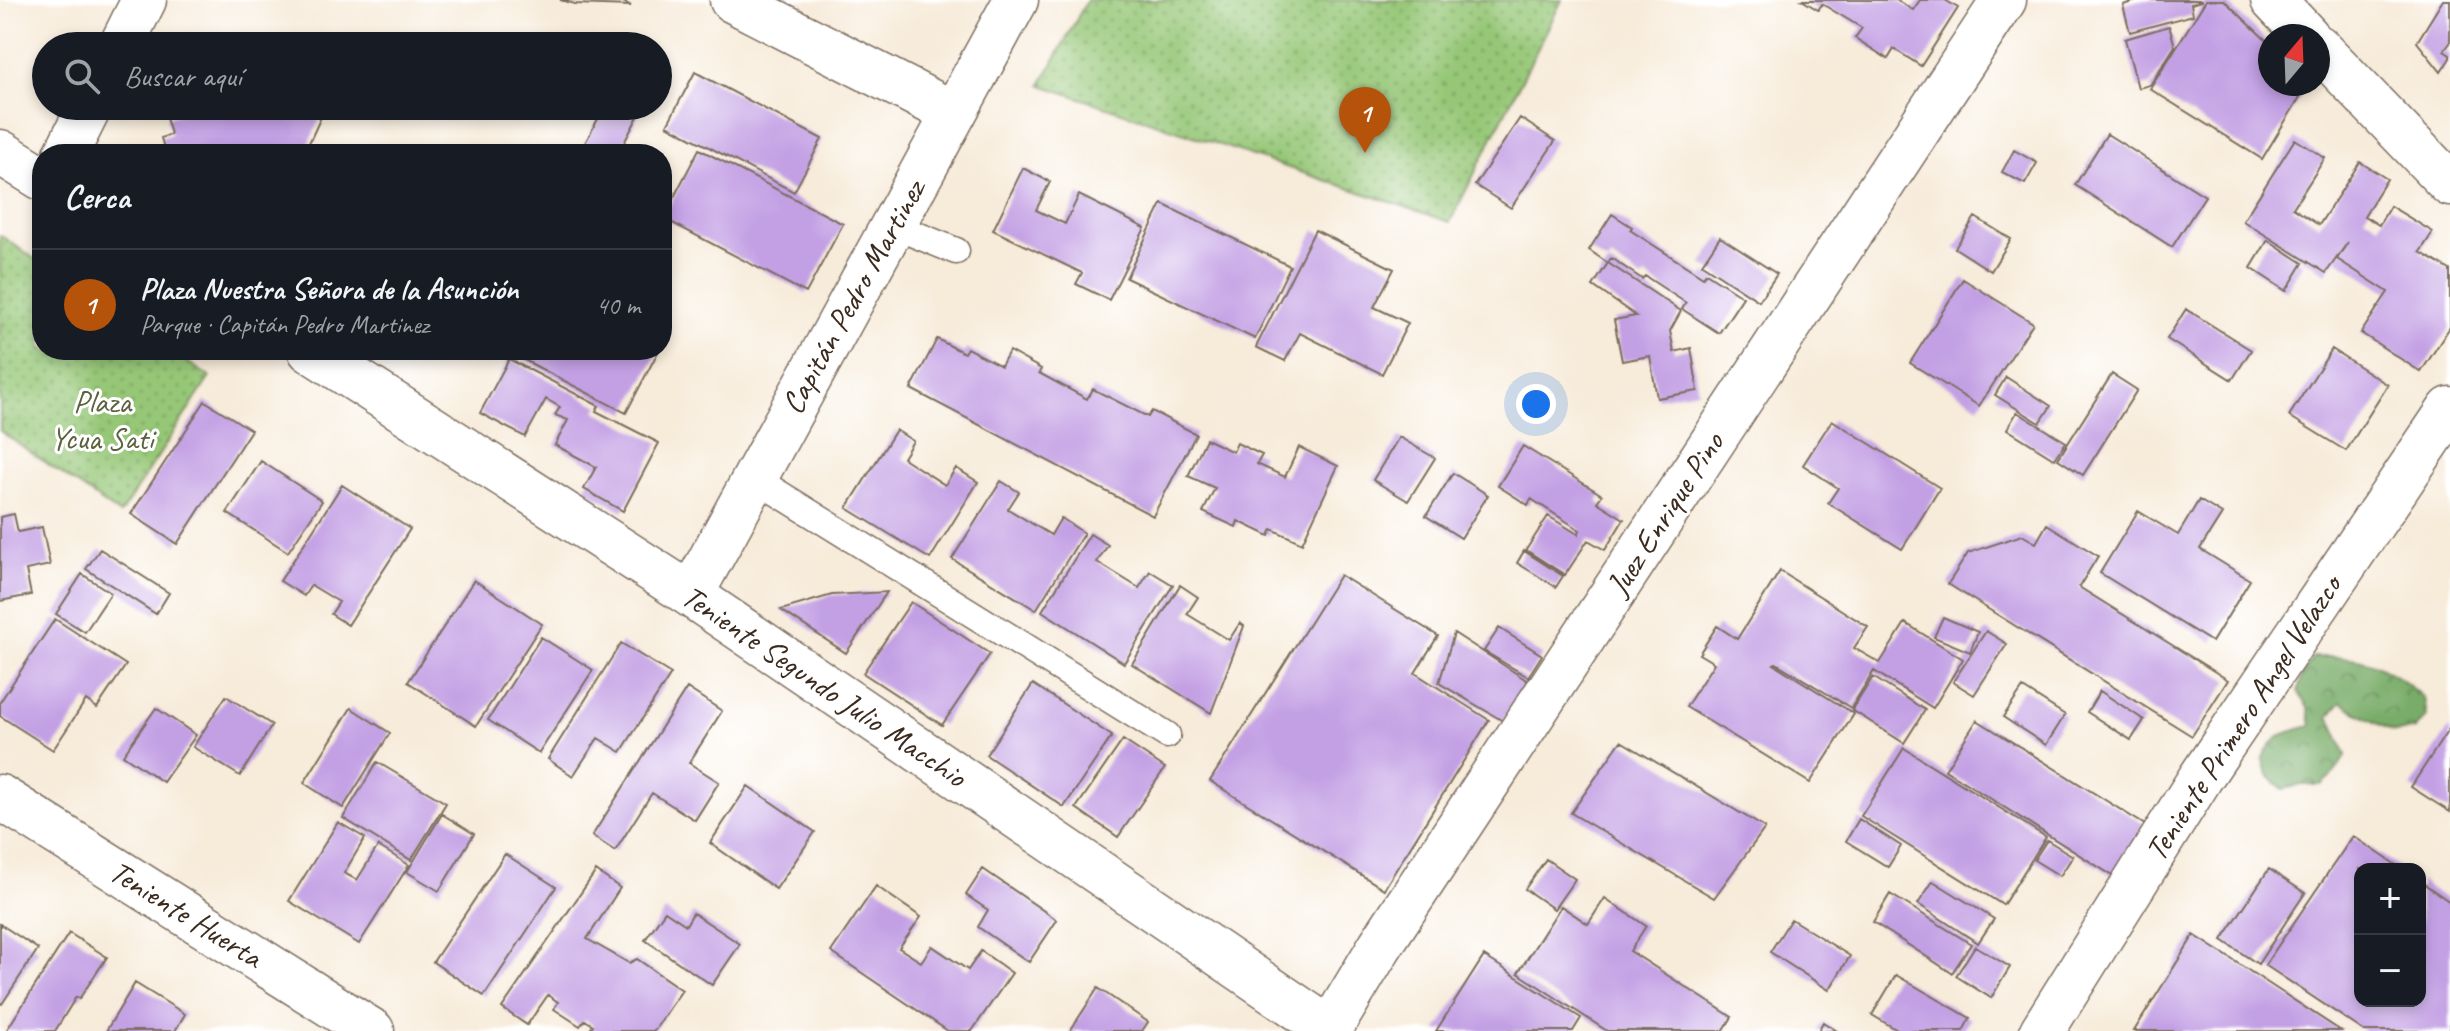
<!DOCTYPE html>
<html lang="es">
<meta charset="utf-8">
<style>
:root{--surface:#171b24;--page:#20242c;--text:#f1f3f6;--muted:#9ea1a6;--line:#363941;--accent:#b45309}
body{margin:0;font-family:Caveat,sans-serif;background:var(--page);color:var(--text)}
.controls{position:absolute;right:24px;bottom:24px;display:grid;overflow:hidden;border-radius:16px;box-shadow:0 4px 12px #0003}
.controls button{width:72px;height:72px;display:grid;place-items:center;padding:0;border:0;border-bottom:2px solid var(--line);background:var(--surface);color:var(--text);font:40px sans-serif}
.compass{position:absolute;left:2258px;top:24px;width:72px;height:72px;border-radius:50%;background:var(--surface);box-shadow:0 4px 12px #0003;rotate:19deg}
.you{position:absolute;left:1536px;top:404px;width:28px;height:28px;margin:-20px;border:6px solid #fff;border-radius:50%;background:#1a73e8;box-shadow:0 0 0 12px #1a73e833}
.badge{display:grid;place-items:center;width:52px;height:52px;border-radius:50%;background:var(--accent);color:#fff;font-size:26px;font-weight:700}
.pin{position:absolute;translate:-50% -66px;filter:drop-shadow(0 2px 4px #0008)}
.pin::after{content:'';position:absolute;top:42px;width:28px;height:24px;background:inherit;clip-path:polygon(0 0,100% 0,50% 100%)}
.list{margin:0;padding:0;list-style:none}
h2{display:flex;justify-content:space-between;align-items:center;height:104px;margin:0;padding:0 32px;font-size:34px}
h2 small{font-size:26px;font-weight:400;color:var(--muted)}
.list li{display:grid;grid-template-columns:52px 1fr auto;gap:24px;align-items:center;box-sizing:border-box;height:112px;padding:0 32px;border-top:2px solid var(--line)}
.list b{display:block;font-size:30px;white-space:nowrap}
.list p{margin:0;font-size:26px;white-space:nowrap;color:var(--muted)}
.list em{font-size:26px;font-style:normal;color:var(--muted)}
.icon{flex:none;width:44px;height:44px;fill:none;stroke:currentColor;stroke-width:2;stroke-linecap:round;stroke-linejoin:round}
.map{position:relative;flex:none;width:2450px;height:1031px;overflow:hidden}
.search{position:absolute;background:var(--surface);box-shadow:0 4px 12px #0003;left:32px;top:32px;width:640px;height:88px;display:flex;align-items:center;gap:20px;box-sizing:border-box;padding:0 28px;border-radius:44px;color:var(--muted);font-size:30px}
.panel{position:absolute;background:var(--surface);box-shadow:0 4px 12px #0003;left:32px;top:144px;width:640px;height:216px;border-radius:32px}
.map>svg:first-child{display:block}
.grass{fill:url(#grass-dots);stroke:#68784a;stroke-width:2}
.forest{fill:url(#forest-crowns);stroke:#5a6b43;stroke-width:2}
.building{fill:#c3a0e4}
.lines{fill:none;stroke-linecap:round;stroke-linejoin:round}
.lane-casing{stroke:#7d6e5f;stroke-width:29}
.street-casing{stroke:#7d6e5f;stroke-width:47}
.lane{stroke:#fff;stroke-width:26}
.street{stroke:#fff;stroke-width:44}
.labels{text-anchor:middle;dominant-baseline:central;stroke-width:6;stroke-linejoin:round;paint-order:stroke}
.street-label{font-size:32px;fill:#3b2a1e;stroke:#fff}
.park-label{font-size:32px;fill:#5b613d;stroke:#fff}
</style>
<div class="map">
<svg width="2450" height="1031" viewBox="0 0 2450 1031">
<defs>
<pattern id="grass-dots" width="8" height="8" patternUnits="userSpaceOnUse" patternTransform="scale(2)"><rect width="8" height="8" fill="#96c777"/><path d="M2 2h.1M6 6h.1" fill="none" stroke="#7ca261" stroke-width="1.8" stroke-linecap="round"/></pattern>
<pattern id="forest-crowns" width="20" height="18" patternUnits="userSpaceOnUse" patternTransform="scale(2)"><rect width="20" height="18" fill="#78ac68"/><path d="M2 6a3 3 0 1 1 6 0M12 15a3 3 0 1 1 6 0" fill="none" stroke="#648c55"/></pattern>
</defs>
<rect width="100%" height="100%" fill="#fff"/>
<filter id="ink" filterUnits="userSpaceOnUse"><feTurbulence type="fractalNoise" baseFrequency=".0125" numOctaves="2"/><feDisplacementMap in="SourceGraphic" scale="16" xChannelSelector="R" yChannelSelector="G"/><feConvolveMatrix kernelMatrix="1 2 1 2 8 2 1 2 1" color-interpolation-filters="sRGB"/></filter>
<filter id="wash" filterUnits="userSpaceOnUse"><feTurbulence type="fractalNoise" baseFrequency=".006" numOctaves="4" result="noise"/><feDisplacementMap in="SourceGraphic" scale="32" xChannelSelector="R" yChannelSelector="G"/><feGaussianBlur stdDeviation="1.8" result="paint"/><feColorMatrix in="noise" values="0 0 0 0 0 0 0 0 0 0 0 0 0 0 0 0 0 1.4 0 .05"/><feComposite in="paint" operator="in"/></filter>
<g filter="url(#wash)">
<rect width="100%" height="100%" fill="#f7ebd9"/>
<path class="grass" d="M1087,0H1562L1450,222L1041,85Z
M0,235L42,264V350H169L210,377L120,514L0,431Z"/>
<path class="forest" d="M2313,657C2327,657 2344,656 2358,659C2382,664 2406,682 2424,698L2427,717L2414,730L2394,732L2357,713L2341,702L2329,716L2346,755L2335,772L2321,785H2302L2283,789L2268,776L2263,757C2275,734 2287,732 2311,726L2308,708L2298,691L2302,674Z"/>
<g id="blocks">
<path class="building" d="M560,0H620L631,6L575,4Z
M1802,0H1896L1913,10L1920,0H1945L1958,8L1921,66L1894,49L1888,59L1855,38L1862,28L1822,4L1818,10Z
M2139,0H2201V1L2191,4L2193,15L2130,32L2123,5Z
M2206,0H2224L2270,44V84H2308L2262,159L2150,89Z
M2443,0H2450V43L2444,51L2450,55V58L2441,72L2417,42Z
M2169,26L2175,46L2150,85L2138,88L2125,39Z
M695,72L822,139L794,192L667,125Z
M207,106H326L304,154H166L161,138L171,134L166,118Z
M605,106H638L642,109L618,154H579Z
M1520,118L1555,141L1511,208L1475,185Z
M2107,134L2205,196L2172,247L2075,185Z
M2295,139L2325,158L2293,208L2319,225L2360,162L2387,179L2364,216L2379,225L2390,206L2433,232L2420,252L2450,270V327L2421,372L2361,333L2388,292L2337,259L2348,242L2326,273L2243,221Z
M699,149L843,224L806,293L663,218Z
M2014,150L2037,163L2025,184L2002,172Z
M1023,168L1050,182L1036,210L1065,224L1079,195L1145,228L1109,300L1076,284L1082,273L993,230Z
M1162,204L1290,266L1255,339L1126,278Z
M1612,214L1632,227L1630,230L1703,277L1706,273L1743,297L1719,333L1682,309L1686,303L1645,276L1642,279L1611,258L1608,263L1589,250Z
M1975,217L2011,239L1991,271L1955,248Z
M1315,230L1394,269L1374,307L1408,323L1382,374L1300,333L1285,361L1256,347Z
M1720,237L1777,274L1759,301L1702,264Z
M2268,240L2303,263L2286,291L2251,268Z
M1608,263L1681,311L1670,331L1674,352L1691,348L1698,391L1657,398L1650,356L1622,361L1614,320L1636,316L1593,286Z
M1963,279L2033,323L1979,406L1910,363Z
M2186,309L2251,350L2232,380L2167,339Z
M937,339L964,353L967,348L1001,366L1009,351L1041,369L1039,373L1087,399L1093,389L1148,417L1152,411L1196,434L1153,516L911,389Z
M2332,349L2388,385L2346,451L2289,416Z
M505,350H659L626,413Z
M509,359L599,406L596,411L659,443L623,511L584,489L596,467L555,445L568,420L555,415L560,407L546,399L525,437L480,413Z
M2112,374L2137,390L2083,475L2058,459Z
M2006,377L2051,406L2040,423L1995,395Z
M205,401L251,430L177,544L131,514Z
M2017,412L2066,442L2055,459L2007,429Z
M1832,420L1940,488L1902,549L1828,503L1838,488L1803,465Z
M896,430L913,441L903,458L945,485L956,468L978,482L930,559L847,508Z
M1399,437L1435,458L1408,501L1373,480Z
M1206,439L1233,452L1237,443L1262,455L1257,464L1285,477L1299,447L1338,466L1302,543L1272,529L1269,536L1238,521L1236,527L1203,512L1215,488L1188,476Z
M1523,446L1602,495L1597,502L1624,519L1605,550L1588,540L1565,575L1526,550L1548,516L1578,534L1580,530L1531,499L1528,505L1498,486Z
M261,461L322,501L288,552L227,513Z
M1453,473L1488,495L1461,538L1426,516Z
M1001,481L1019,492L1008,509L1051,535L1061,518L1084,533L1036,610L952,559Z
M342,485L410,529L348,625L331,614L339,602L311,585L304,596L280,581Z
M2199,500L2222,514L2200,549L2250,580L2212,642L2100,573L2138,511L2178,535Z
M14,514L18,532L42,527L50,565L26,570L31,595L0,601V517Z
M2047,524L2098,556L2079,587L2228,680L2192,736L1948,584L1968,553L2022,535L2036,543Z
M1090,534L1108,545L1097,562L1139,588L1150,571L1173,585L1124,663L1042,611Z
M100,549L169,593L156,614L86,569Z
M1524,551L1563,576L1556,587L1517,563Z
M1780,571L1868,627L1854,648L1880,663L1905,623L1963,659L1933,708L1874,671L1851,708L1776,663L1774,664L1854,714L1810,783L1686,707L1714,663L1699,654L1717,626L1737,639Z
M82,574L111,593L85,632L56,614Z
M1340,575L1438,636L1415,673L1489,720L1384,889L1210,781Z
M474,580L542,624L476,726L408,682Z
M1180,585L1198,597L1187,614L1229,640L1240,623L1244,626L1211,713L1132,664Z
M887,592L846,653L781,610L832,595Z
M911,602L990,654L942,725L863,673Z
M1943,617L1978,632L1970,652L1934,637Z
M55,619L126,665L97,708L86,700L53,750L0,716V702Z
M1499,628L1542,655L1528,677L1484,651Z
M1986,631L2007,644L1974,695L1953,682Z
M1454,633L1528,681L1503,721L1439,683Z
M541,637L593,670L539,753L488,720Z
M621,643L671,674L621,752L598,738L573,776L548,759Z
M1873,677L1925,710L1904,743L1852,710Z
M1033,684L1112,736L1064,807L986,755Z
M687,688L722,711L689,763L719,782L695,820L652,793L615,851L592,836Z
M2023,688L2065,715L2046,745L2003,717Z
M2100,691L2144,720L2131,740L2087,712Z
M226,696L272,725L240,776L193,747Z
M156,708L196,735L163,782L123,755Z
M351,708L390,733L343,808L304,783Z
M1977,720L2153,830L2121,881L1945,770Z
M2450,727V812L2411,787Z
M1123,740L1165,768L1118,837L1076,808Z
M1621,741L1765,828L1714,898L1571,813Z
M1904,748L2046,837L2003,905L1861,816Z
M377,762L446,803L411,860L343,818Z
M748,786L815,832L776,889L710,843Z
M442,814L474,834L439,891L407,872Z
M1859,819L1901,846L1888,867L1846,841Z
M338,822L365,838L344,873L357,880L378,846L409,865L359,944L289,901Z
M2353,836L2402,869H2360V1001H2420V881L2450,902V1031H2364L2265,965Z
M2047,840L2073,856L2060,876L2034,860Z
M505,854L556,887L484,996L433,962Z
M1546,859L1575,879L1554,909L1525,889Z
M983,869L1057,920L1029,962L978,927L988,910L966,895Z
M2269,869L2305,893L2258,964L2222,940Z
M596,871L620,888L587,939L629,963L637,959L682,990L654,1031H589L593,1025L585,1020L580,1026L554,1009L558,1002L548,995L527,1025L502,1008Z
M1933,881L1994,919L1978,943L1918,904Z
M876,886L921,917L899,948L921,962L932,946L968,970L981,951L1012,973L972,1031H948L831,952Z
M1890,894L1971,944L1952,973L1873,922Z
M1605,898L1646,926L1630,951L1732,1017L1723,1031H1607L1518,973L1561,906L1588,924Z
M665,911L686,925L693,913L740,944L712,985L645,940Z
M1791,919L1850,956L1829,990L1770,952Z
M0,924L38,949L2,1004L0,1003Z
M69,933L107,957L79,999L76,997L55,1031H6Z
M2194,935L2219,951L2341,1031H2134Z
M1975,946L2010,967L1991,998L1956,976Z
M1484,956L1581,1018L1573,1031H1436Z
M1896,975L1970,1018L1963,1031H1899L1872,1015Z
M135,983L185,1014L175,1031H106Z
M1098,988L1148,1022L1142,1031H1070Z
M1823,1022L1837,1031H1818Z"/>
</g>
</g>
<g filter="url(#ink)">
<use href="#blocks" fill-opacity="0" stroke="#7d6e5f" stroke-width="2"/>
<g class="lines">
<g class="lane-casing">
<path id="lane" d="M892,225L956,251
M754,478L1167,735"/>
</g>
<g class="street-casing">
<path id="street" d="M732,0L953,113
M2273,0L2307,36
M121,46L144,0
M2318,47L2450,184
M0,152L42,178
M66,154L90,106
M310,350L691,595L1332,1031
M691,595L1016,0
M0,797L372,1031
M1329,1031L1380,946L2004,0
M2042,1031L2201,777L2450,409"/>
</g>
<use href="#lane" class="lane"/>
<use href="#street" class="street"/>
</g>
</g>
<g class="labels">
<g class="street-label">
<text transform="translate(853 297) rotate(-61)">Capitán Pedro Martinez</text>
<text transform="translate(1665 514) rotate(-57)">Juez Enrique Pino</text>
<text transform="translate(824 686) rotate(34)">Teniente Segundo Julio Macchio</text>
<text transform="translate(2243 718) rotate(-57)">Teniente Primero Angel Velazco</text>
<text transform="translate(186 914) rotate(32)">Teniente Huerta</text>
</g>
<g class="park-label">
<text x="102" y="401">Plaza<tspan x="102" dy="37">Ycua Sati</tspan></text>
</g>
</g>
</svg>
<div class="controls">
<button>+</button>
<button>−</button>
</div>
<svg class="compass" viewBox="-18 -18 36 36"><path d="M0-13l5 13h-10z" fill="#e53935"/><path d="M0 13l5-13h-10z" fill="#9ea1a6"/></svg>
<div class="you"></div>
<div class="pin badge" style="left:1365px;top:153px">1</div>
<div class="search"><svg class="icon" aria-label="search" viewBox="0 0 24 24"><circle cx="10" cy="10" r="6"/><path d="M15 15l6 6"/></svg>Buscar aquí</div>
<section class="panel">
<h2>Cerca<small></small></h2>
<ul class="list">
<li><span class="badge">1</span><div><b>Plaza Nuestra Señora de la Asunción</b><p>Parque · Capitán Pedro Martinez</p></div><em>40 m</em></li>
</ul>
</section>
</div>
